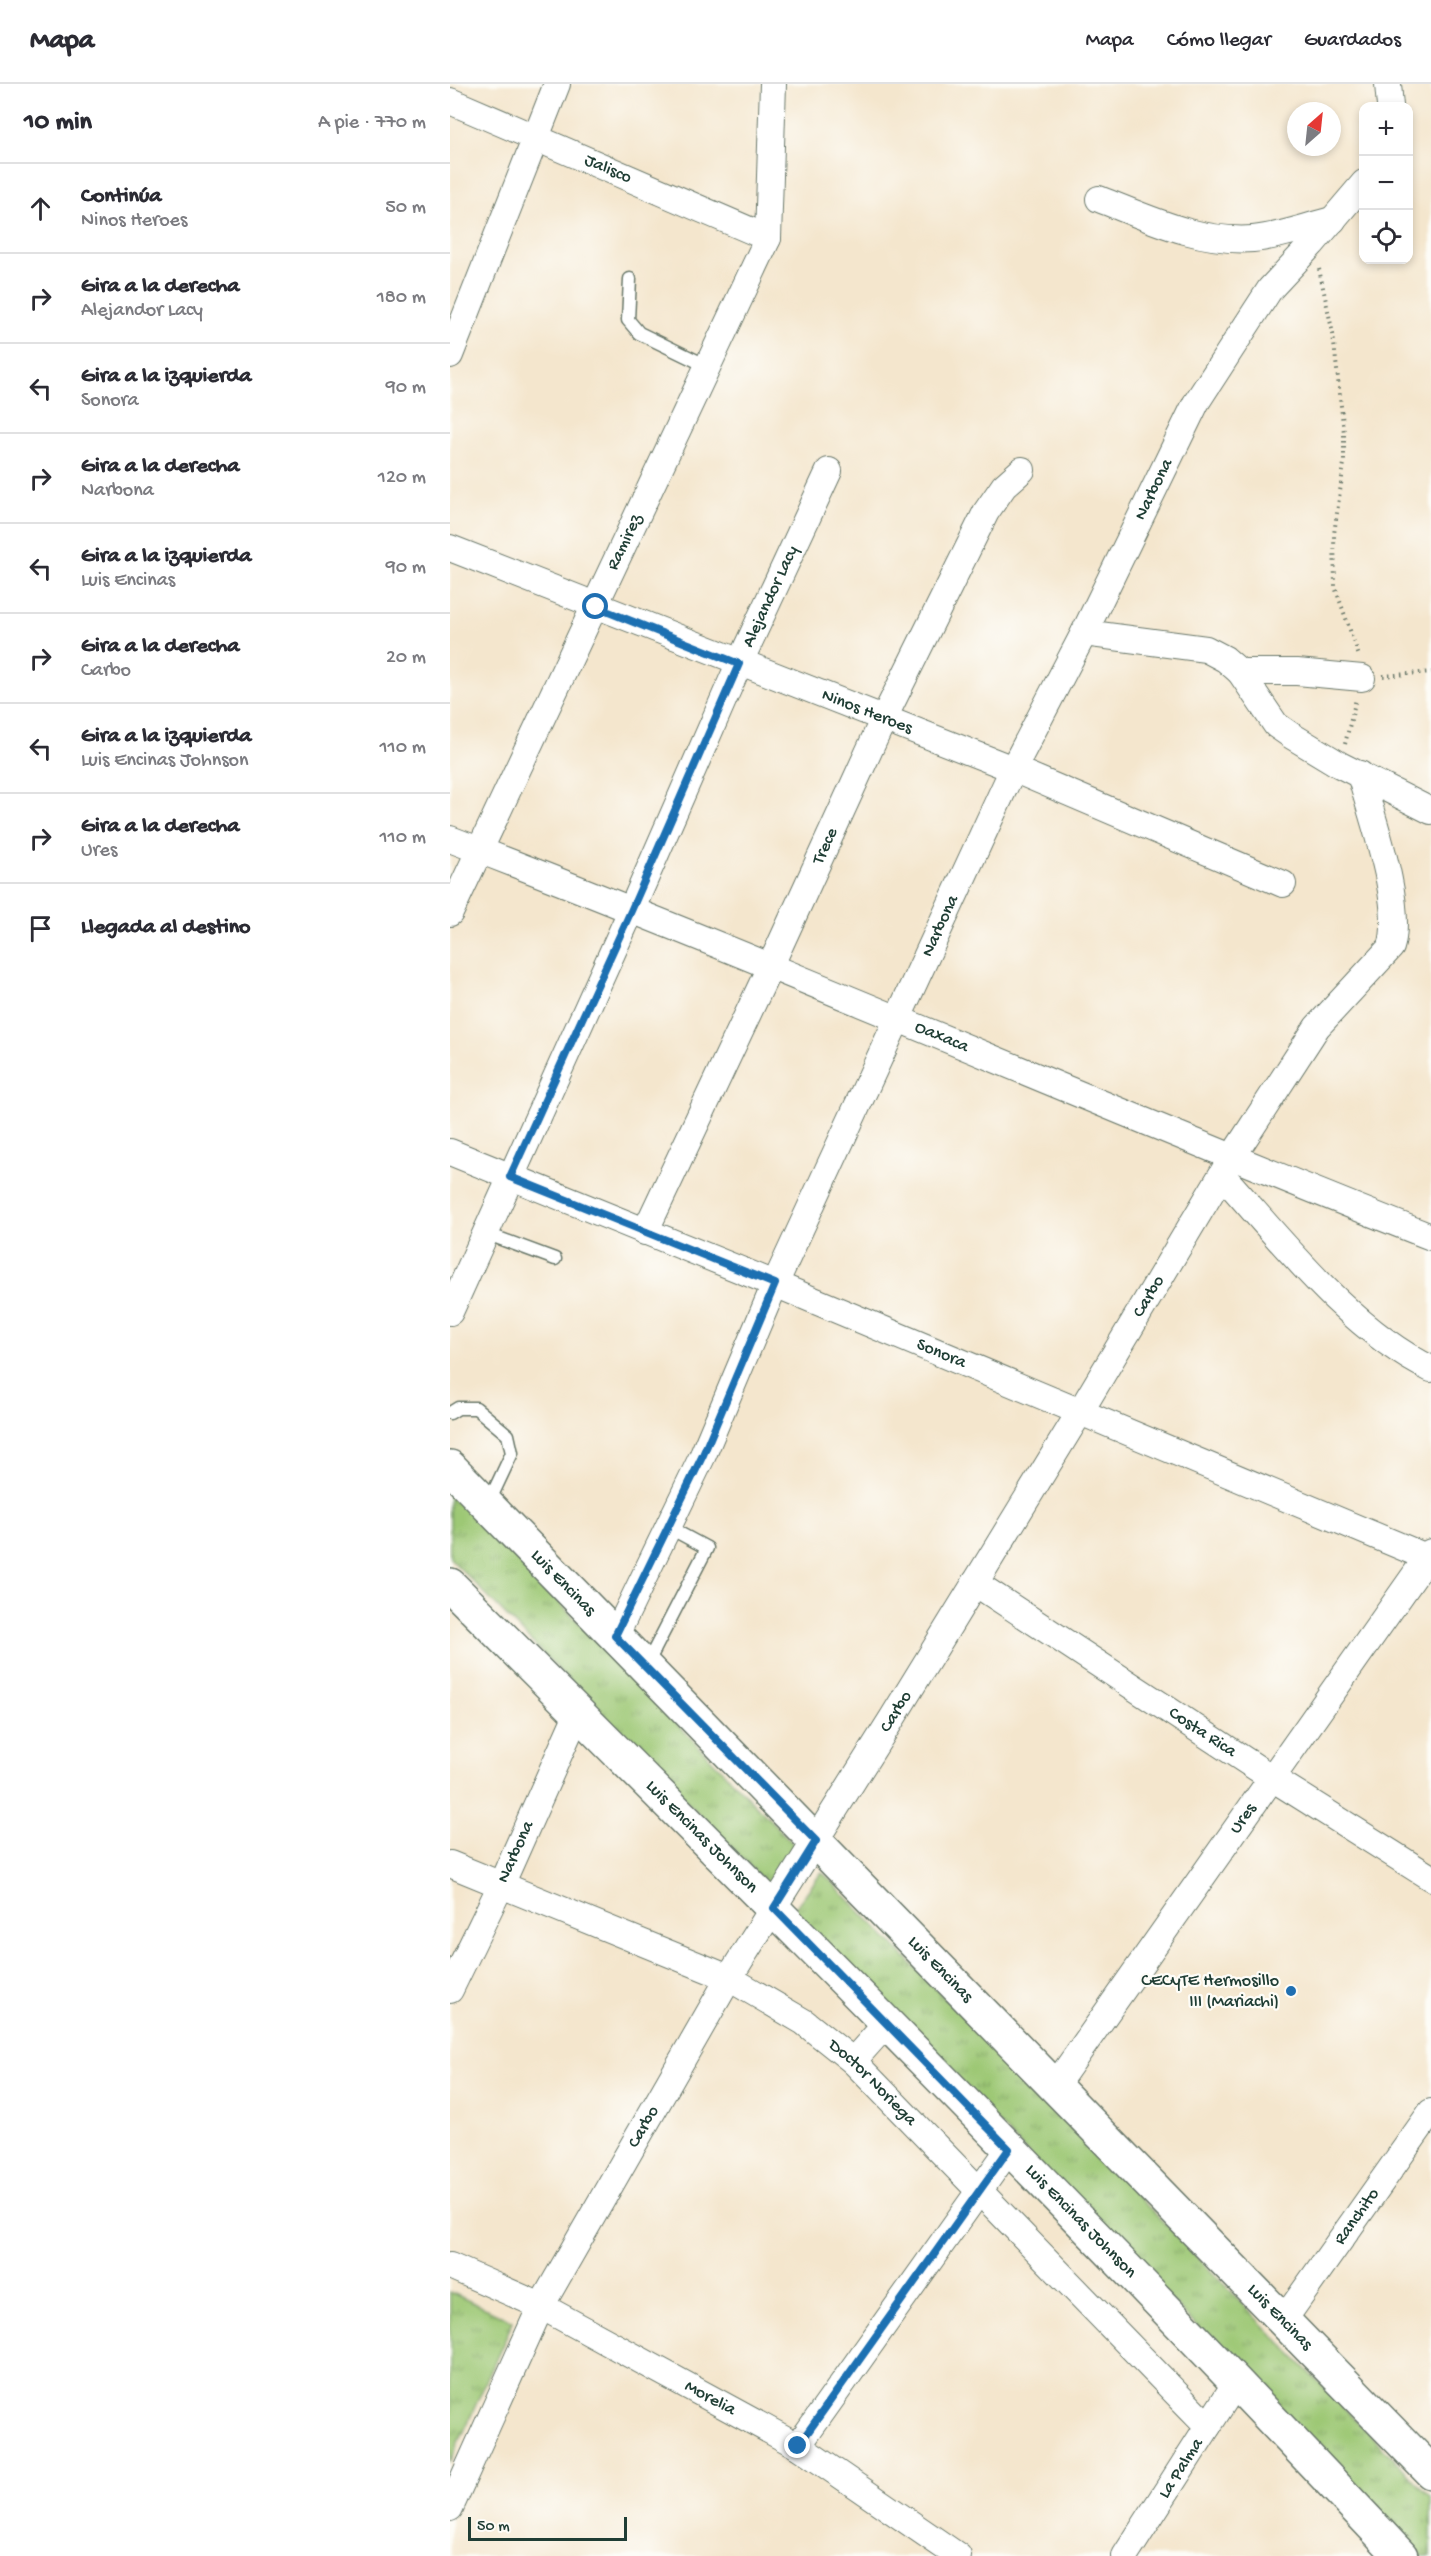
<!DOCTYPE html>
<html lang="es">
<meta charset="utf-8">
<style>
:root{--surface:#fff;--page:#f7f7f7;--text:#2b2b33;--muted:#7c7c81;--line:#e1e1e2}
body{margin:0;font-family:"Gochi Hand",sans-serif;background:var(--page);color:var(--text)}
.controls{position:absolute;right:18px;top:18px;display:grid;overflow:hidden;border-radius:12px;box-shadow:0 3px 9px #0003}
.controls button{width:54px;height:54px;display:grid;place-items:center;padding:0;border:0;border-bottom:2px solid var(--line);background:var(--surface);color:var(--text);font:30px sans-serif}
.compass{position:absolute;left:837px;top:18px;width:54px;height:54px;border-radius:50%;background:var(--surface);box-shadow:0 3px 9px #0003;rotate:27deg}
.scale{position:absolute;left:18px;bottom:15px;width:159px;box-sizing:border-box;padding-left:6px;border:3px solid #1f3d34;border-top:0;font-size:16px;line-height:21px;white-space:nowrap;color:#1f3d34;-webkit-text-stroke:4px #fdfcf7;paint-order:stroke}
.stop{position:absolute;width:18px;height:18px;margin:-14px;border:4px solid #1f6fb2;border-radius:50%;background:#fff}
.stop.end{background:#1f6fb2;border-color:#fff;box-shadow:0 2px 6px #0008}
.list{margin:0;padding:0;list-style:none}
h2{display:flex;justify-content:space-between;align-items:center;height:78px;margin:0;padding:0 24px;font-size:26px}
h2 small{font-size:20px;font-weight:400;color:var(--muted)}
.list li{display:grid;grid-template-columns:39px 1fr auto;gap:18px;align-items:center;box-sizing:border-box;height:90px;padding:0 24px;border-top:2px solid var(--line)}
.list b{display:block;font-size:22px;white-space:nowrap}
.list p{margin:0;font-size:20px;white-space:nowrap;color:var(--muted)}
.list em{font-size:20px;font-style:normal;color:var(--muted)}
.icon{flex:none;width:33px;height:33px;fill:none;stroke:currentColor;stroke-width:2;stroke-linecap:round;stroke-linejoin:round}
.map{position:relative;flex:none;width:981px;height:2472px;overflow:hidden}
header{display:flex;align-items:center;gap:36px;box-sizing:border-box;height:84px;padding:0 30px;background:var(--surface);border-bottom:2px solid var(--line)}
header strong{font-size:28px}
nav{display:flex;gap:33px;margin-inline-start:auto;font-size:21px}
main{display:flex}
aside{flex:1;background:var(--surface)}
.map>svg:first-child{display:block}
.park{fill:url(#park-tufts);stroke:#5e8254;stroke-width:1.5}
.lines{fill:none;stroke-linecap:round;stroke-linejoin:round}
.lane-casing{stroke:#6a786a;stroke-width:15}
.street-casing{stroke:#6a786a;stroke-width:28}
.primary-casing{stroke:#6a786a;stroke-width:36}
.path{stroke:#6a786a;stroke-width:4;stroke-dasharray:1.5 4.5;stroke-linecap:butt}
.lane{stroke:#fff;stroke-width:12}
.street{stroke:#fff;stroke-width:26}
.primary{stroke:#fff;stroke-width:33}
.route{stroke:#1f6fb2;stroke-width:8}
.poi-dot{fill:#1f6fb2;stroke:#fdfcf7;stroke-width:2}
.labels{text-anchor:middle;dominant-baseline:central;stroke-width:4.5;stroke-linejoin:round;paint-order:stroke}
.street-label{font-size:18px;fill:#1f3d34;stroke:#fdfcf7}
.poi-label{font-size:18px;fill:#1f3d34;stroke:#fdfcf7;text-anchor:end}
</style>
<header>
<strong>Mapa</strong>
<nav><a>Mapa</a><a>Cómo llegar</a><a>Guardados</a></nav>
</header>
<main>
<aside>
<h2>10 min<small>A pie · 770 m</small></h2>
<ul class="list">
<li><svg class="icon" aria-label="ahead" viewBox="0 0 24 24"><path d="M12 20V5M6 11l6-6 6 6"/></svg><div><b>Continúa</b><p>Ninos Heroes</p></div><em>50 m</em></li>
<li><svg class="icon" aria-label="right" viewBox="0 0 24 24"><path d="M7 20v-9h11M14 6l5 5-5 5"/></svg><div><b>Gira a la derecha</b><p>Alejandor Lacy</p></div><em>180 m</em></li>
<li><svg class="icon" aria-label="left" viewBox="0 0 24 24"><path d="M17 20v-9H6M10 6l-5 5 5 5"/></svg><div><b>Gira a la izquierda</b><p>Sonora</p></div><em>90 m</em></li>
<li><svg class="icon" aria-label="right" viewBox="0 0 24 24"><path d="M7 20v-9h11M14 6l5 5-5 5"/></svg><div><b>Gira a la derecha</b><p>Narbona</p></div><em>120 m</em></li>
<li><svg class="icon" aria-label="left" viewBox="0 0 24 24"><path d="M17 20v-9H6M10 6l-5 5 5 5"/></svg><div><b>Gira a la izquierda</b><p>Luis Encinas</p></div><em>90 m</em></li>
<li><svg class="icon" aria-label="right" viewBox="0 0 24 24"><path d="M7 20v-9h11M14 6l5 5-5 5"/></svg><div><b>Gira a la derecha</b><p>Carbo</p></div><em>20 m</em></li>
<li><svg class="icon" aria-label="left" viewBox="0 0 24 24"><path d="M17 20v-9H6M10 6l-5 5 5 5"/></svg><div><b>Gira a la izquierda</b><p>Luis Encinas Johnson</p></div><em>110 m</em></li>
<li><svg class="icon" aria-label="right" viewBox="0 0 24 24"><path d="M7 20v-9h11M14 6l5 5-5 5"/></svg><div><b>Gira a la derecha</b><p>Ures</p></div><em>110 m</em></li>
<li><svg class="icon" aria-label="arrive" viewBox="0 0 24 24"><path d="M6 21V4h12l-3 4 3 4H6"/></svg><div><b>Llegada al destino</b></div></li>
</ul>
</aside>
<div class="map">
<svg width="981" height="2472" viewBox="0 0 981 2472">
<defs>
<pattern id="park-tufts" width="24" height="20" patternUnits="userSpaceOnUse" patternTransform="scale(1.5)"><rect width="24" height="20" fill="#9dc875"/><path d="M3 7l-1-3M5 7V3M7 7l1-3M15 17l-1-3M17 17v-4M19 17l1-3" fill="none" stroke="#7fa461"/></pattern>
</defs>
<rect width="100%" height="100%" fill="#fdfcf7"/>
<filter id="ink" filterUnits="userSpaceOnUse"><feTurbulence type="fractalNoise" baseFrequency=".0167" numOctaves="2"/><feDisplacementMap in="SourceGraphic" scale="12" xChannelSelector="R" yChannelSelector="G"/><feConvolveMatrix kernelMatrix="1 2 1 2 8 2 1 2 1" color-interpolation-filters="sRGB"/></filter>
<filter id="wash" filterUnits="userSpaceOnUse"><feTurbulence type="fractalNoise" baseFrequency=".008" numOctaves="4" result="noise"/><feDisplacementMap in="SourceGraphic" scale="24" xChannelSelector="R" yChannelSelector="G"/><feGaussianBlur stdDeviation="1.35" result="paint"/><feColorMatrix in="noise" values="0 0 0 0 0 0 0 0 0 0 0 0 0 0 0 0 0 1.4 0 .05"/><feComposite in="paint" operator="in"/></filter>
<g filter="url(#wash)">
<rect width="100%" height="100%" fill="#f4e6cd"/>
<path class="park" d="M0,1406L354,1771L325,1808L0,1474Z
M372,1788L981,2413V2472H971L342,1828Z
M0,2208L63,2237L0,2379Z"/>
</g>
<g filter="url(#ink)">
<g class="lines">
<g class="lane-casing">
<path id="lane" d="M180,195L178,236L189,249L257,282
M35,1149L105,1175
M0,1329L8,1324H26L58,1351L62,1369L38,1420
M196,1582L257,1464L218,1443"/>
</g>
<g class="street-casing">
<g id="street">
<path d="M938,0L940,22"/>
<path id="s1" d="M0,17L318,154"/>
<path d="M649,115C698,134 748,159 803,155C829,153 857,142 883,136"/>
<path d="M0,271L107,0"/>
<path id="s2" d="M0,464L563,685L833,800"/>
<path d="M634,549L756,565L775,575L790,588H847L912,594"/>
<path d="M790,588L826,641L842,652L890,681L981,727"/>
<path id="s3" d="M0,755C330,881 653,1024 981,1153"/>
<path id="s4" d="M0,829L318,154L323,0"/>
<path id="s5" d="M0,1068L325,1200L981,1475"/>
<path d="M772,1091C833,1158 899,1245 981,1285"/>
<path id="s6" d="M195,1148L320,883L434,634L536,428L554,402L572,386"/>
<path id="s7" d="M0,1228L181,827L289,580L379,387"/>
<path id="s8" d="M525,1499L822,1694L981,1794"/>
<path id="s9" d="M165,1553L253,1371L325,1200L563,685L634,549L746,319L820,205L862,160L914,99"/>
<path id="s10" d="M0,1780L279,1894L354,1938L403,1977L758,2342"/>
<path id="s11" d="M0,1906L51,1801L128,1628"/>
<path d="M403,1977L437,1939"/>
<path id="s12" d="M605,2002L981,1468"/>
<path id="s13" d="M0,2182L91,2222L348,2362L508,2472"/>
<path id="s14" d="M833,2237L981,2028"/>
<path d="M348,2362L559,2065"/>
<path id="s15" d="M0,2424L91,2222L279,1894L443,1633L630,1328L781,1075L867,943L941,863C954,821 922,734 910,690"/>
<path id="s16" d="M675,2472L787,2297"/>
</g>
</g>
<g class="primary-casing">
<g id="primary">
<path id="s17" d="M0,1383L981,2388"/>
<path id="s18" d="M0,1501C321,1821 641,2142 951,2472"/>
</g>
</g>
<path class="path" d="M869,185L883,250L894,349V379L884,450L885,503L909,572
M933,592L981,588
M895,660L906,615"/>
<use href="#lane" class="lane"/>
<use href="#street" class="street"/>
<use href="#primary" class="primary"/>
</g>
</g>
<g class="lines" filter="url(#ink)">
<path class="route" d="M146,523L289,580L181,827L60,1093L325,1200L253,1371L165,1552L366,1757L324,1824L559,2065L348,2362"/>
</g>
<circle class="poi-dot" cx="841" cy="1907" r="6"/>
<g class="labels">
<g class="street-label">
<text stroke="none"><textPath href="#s1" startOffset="172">Jalisco</textPath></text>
<text stroke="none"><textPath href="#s9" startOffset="1268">Narbona</textPath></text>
<text stroke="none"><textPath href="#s4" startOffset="410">Ramirez</textPath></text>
<text stroke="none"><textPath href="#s7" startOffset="784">Alejandor Lacy</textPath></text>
<text stroke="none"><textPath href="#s2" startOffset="448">Ninos Heroes</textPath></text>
<text stroke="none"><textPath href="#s6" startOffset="426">Trece</textPath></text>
<text stroke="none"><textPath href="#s9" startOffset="782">Narbona</textPath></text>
<text stroke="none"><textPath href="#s3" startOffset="530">Oaxaca</textPath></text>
<text stroke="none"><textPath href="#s15" startOffset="1400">Carbo</textPath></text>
<text stroke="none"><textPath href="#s5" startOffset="531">Sonora</textPath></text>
<text stroke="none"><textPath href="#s17" startOffset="162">Luis Encinas</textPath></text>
<text stroke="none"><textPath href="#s15" startOffset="914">Carbo</textPath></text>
<text stroke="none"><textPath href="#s8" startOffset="272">Costa Rica</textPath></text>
<text stroke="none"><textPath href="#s12" startOffset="327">Ures</textPath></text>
<text stroke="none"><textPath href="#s18" startOffset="356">Luis Encinas Johnson</textPath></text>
<text stroke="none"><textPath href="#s11" startOffset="153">Narbona</textPath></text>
<text stroke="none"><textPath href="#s17" startOffset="702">Luis Encinas</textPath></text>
<text stroke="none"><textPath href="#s10" startOffset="480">Doctor Noriega</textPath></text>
<text stroke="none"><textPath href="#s15" startOffset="428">Carbo</textPath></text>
<text stroke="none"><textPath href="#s14" startOffset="128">Ranchito</textPath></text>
<text stroke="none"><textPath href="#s18" startOffset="896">Luis Encinas Johnson</textPath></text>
<text stroke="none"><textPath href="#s17" startOffset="1188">Luis Encinas</textPath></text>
<text stroke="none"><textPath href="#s13" startOffset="292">Morelia</textPath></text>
<text stroke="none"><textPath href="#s16" startOffset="104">La Palma</textPath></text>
</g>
<g class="poi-label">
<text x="829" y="1897">CECyTE Hermosillo<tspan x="829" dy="21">III (Mariachi)</tspan></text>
</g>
</g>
</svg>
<div class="controls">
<button>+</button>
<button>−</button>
<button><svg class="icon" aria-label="locate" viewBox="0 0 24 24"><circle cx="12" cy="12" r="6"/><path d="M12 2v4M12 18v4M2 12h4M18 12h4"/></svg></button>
</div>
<svg class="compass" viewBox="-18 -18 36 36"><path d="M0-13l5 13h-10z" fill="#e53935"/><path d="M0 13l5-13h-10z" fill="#7c7c81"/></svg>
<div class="scale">50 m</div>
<div class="stop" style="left:146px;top:523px"></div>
<div class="stop end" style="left:348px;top:2362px"></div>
</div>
</main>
